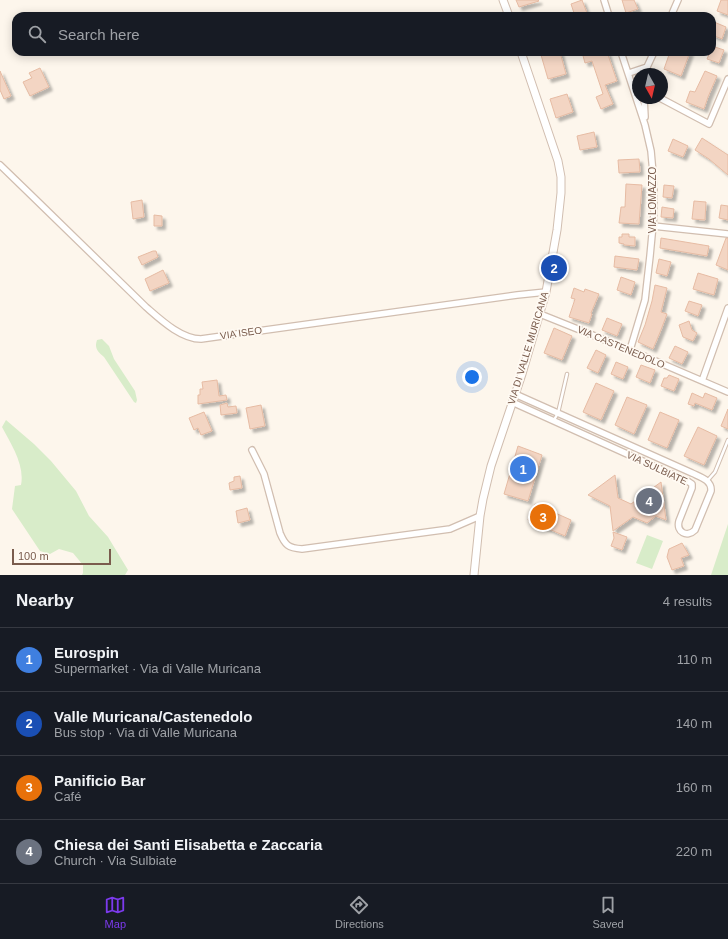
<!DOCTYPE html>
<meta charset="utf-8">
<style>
:root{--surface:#171b24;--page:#242831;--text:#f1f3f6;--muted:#9ea1a6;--line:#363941;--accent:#7c3aed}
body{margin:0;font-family:Helvetica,sans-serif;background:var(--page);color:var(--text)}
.compass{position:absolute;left:632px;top:68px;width:36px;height:36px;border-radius:50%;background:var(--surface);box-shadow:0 2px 10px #0003;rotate:172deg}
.scale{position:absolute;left:12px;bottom:10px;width:99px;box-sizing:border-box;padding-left:4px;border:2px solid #7a5c4d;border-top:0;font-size:11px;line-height:14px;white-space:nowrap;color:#7a5c4d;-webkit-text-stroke:3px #fffaf3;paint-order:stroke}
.you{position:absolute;left:472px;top:377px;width:14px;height:14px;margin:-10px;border:3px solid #fff;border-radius:50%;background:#1a73e8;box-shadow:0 0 0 6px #1a73e833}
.badge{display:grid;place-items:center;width:26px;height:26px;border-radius:50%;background:var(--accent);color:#fff;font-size:13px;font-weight:700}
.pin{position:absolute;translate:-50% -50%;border:2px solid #fff;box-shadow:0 1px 4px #0006}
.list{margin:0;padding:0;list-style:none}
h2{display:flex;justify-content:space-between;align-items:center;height:52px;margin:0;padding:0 16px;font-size:17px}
h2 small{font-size:13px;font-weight:400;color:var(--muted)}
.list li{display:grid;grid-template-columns:26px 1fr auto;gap:12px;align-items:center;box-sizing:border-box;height:64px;padding:0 16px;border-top:1px solid var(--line)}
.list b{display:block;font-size:15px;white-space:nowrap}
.list p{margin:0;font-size:13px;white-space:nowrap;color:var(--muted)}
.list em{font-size:13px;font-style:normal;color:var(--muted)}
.icon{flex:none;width:22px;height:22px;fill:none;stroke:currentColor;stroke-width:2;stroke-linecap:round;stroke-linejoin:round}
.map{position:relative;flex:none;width:728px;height:575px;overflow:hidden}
.search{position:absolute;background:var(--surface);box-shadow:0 2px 10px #0003;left:12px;right:12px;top:12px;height:44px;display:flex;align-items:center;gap:10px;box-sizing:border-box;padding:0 14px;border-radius:12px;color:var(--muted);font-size:15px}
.sheet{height:308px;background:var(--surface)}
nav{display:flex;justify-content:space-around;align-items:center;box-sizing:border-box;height:56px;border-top:1px solid var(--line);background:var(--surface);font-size:11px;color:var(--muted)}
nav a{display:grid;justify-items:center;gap:2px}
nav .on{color:var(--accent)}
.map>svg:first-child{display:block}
.green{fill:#d8ecc9}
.building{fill:#f3d5c3;stroke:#e6bba3;filter:url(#shadow)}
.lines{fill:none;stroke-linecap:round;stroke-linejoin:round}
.service-casing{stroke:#d1beb0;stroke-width:4.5}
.minor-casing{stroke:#d1beb0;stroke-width:8}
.tertiary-casing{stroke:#d1beb0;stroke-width:9}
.service{stroke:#fff;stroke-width:2.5}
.minor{stroke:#fff;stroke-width:5.5}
.tertiary{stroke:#fff;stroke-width:7}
.labels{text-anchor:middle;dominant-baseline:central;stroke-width:3.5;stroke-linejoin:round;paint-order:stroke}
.street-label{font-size:10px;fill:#7a5c4d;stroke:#fffaf3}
</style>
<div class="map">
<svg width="728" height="575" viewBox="0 0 728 575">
<defs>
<filter id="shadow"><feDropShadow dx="3.5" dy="3.5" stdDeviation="1" flood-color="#0004"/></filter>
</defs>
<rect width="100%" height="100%" fill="#fdf6ec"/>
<path class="green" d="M102,339L109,346L114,359L135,391L137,400L136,403L134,402L104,357C98,352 94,348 97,340Z
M6,420L34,444L51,461L76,491L89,516L108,537L128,570L125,575H82L83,573V565L73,553L59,549L50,554L40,551L12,509L15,486L21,485C25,465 11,444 2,427Z
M728,524V575H711Z
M647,535L663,541L652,569L636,563Z"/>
<path class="building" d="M516,0H538L539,1L519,7Z
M582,0L587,13L575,16L571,4Z
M622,0H634L638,9L626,13Z
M721,0H728V15L717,11Z
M714,22L726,27L722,39L712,35V26Z
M712,46L724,50L719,63L707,59L710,52H712Z
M549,52H560L566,74L548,79L541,55Z
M582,52H607L617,81L605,85L613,104L601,109L596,97L603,94L592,61L585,63Z
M670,52H690L681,76L664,69Z
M40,68L49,87L30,96L23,82L32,78L29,73Z
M0,71L11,96L4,99L0,90Z
M705,71L717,76L708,97L704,109L686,102L690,91L695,92Z
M567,94L573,112L556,118L550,99Z
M594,132L597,147L580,150L577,136Z
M702,138L728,155V175L709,159L695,150Z
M673,139L688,146L683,157L668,151Z
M639,159L640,172L619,173L618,160Z
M626,184L642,185L639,224L619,223L621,207H625Z
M664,185L674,186L672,198L663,197Z
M142,200L144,217L133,219L131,202Z
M694,201L706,202L705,220L692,219Z
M721,205L728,206V220L719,218Z
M662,207L674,209L673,218L661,217Z
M154,215L162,216V226H154Z
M622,234H629V237H635V246L624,245V244L619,243V237H622Z
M661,238L709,246L707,256L660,248Z
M726,238H728V270L716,265Z
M153,251H156L158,257L142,265L138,257Z
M615,256L639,259L637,270L614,267Z
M659,259L671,262L667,276L656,273Z
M163,270L169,283L150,291L145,279Z
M698,273L718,279L714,295L693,289Z
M621,277L635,282L631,295L617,290Z
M655,285L667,288L661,312L667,314L661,330L653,349L638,342L645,325L652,301Z
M574,288L584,292L585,289L599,294L591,313L592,314L589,323L569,317L575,299L571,298Z
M689,301L702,305L698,316L685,311Z
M607,318L622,324L617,336L602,330Z
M689,321L692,330L697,333L693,341L683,337L679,325Z
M554,328L572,336L562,360L544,353Z
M675,346L688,352L682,364L669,358Z
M596,350L606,355L598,373L587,368Z
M616,362L628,367L623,379L611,374Z
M641,365L655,370L650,383L636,377Z
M669,375L679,379L674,391L661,386L664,378H667Z
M217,380L219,396L226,395L227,400L198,404V395H200V389H203L202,382Z
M596,383L614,391L601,420L583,412Z
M692,393L703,398L705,393L717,398L712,410L695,403L694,406L688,404Z
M627,397L647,405L634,434L615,425Z
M227,403L228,407L236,406L237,413L221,415L220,405Z
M261,405L265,426L250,429L246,408Z
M728,409V429L721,426Z
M204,412L212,431L201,435L198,428L194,430L189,418Z
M660,412L679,420L667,448L648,440Z
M698,427L717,436L704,465L684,456Z
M518,446L542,455L528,501L504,494Z
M615,475L618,498L631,504L661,482L666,520L656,516L647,523L633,517L613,531L610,506L588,495Z
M240,476L242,488L230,490L229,483L234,481V477Z
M535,504L571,520L565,536L528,520Z
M247,508L250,520L238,523L236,511Z
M613,532L627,537L622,550L611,546L614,538Z
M682,543L689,555L681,558L684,566L672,570L667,557L669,549Z"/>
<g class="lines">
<g class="service-casing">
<path id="service" d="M554,420L558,413L567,374
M708,480L715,472L728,440"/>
</g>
<g class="minor-casing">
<path id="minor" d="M604,0L609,16
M671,16L678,0
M621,52L645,125L651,151L654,185V214L650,256L645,300L630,350
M629,73L647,67L654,52
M644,98L645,117
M660,98L709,124L728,79
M0,165L29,193L146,307C161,320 181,339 201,339L517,295L546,292
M653,226L728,234
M540,314L630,350L728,392
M702,381L728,308
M512,402L689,482L692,484V488L679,521C676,532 687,538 695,530L711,491C712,480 700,477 692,473L515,394
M252,450L264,474L280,533C285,545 288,548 302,549L450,529L480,516"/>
</g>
<g class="tertiary-casing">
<path id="tertiary" d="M503,0L509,16
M474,575L480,516L483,499L491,466L522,374L546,292L557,230L561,193V177L558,161L521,52"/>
</g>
<use href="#service" class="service"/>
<use href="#minor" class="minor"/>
<use href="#tertiary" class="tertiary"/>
</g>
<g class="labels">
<g class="street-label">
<text transform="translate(652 200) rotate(-90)">VIA LOMAZZO</text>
<text transform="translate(241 333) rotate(-8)">VIA ISEO</text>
<text transform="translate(621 347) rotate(23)">VIA CASTENEDOLO</text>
<text transform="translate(528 348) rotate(-73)">VIA DI VALLE MURICANA</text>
<text transform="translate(657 468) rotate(25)">VIA SULBIATE</text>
</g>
</g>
</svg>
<svg class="compass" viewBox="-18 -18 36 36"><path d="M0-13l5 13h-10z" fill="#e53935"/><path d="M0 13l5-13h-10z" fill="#9ea1a6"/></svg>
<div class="scale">100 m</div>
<div class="you"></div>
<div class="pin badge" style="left:523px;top:469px;background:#3f7fe0">1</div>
<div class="pin badge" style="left:554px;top:268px;background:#1a4fb4">2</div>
<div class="pin badge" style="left:543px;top:517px;background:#e8710a">3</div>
<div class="pin badge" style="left:649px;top:501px;background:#6b7280">4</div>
<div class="search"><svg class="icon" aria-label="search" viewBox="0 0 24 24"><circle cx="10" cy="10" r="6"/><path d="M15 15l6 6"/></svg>Search here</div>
</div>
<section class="sheet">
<h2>Nearby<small>4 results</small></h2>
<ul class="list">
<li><span class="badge" style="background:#3f7fe0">1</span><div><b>Eurospin</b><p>Supermarket · Via di Valle Muricana</p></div><em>110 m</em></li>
<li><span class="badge" style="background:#1a4fb4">2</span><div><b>Valle Muricana/Castenedolo</b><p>Bus stop · Via di Valle Muricana</p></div><em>140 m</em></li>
<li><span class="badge" style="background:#e8710a">3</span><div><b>Panificio Bar</b><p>Café</p></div><em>160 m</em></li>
<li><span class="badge" style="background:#6b7280">4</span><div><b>Chiesa dei Santi Elisabetta e Zaccaria</b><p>Church · Via Sulbiate</p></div><em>220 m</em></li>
</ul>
</section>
<nav>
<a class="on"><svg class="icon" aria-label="map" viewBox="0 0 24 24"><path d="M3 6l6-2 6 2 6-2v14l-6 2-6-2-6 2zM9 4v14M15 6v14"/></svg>Map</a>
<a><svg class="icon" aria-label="directions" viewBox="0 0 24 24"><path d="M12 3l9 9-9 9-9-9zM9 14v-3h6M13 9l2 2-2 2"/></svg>Directions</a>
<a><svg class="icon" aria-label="saved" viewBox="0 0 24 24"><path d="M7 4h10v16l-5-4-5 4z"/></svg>Saved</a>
</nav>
